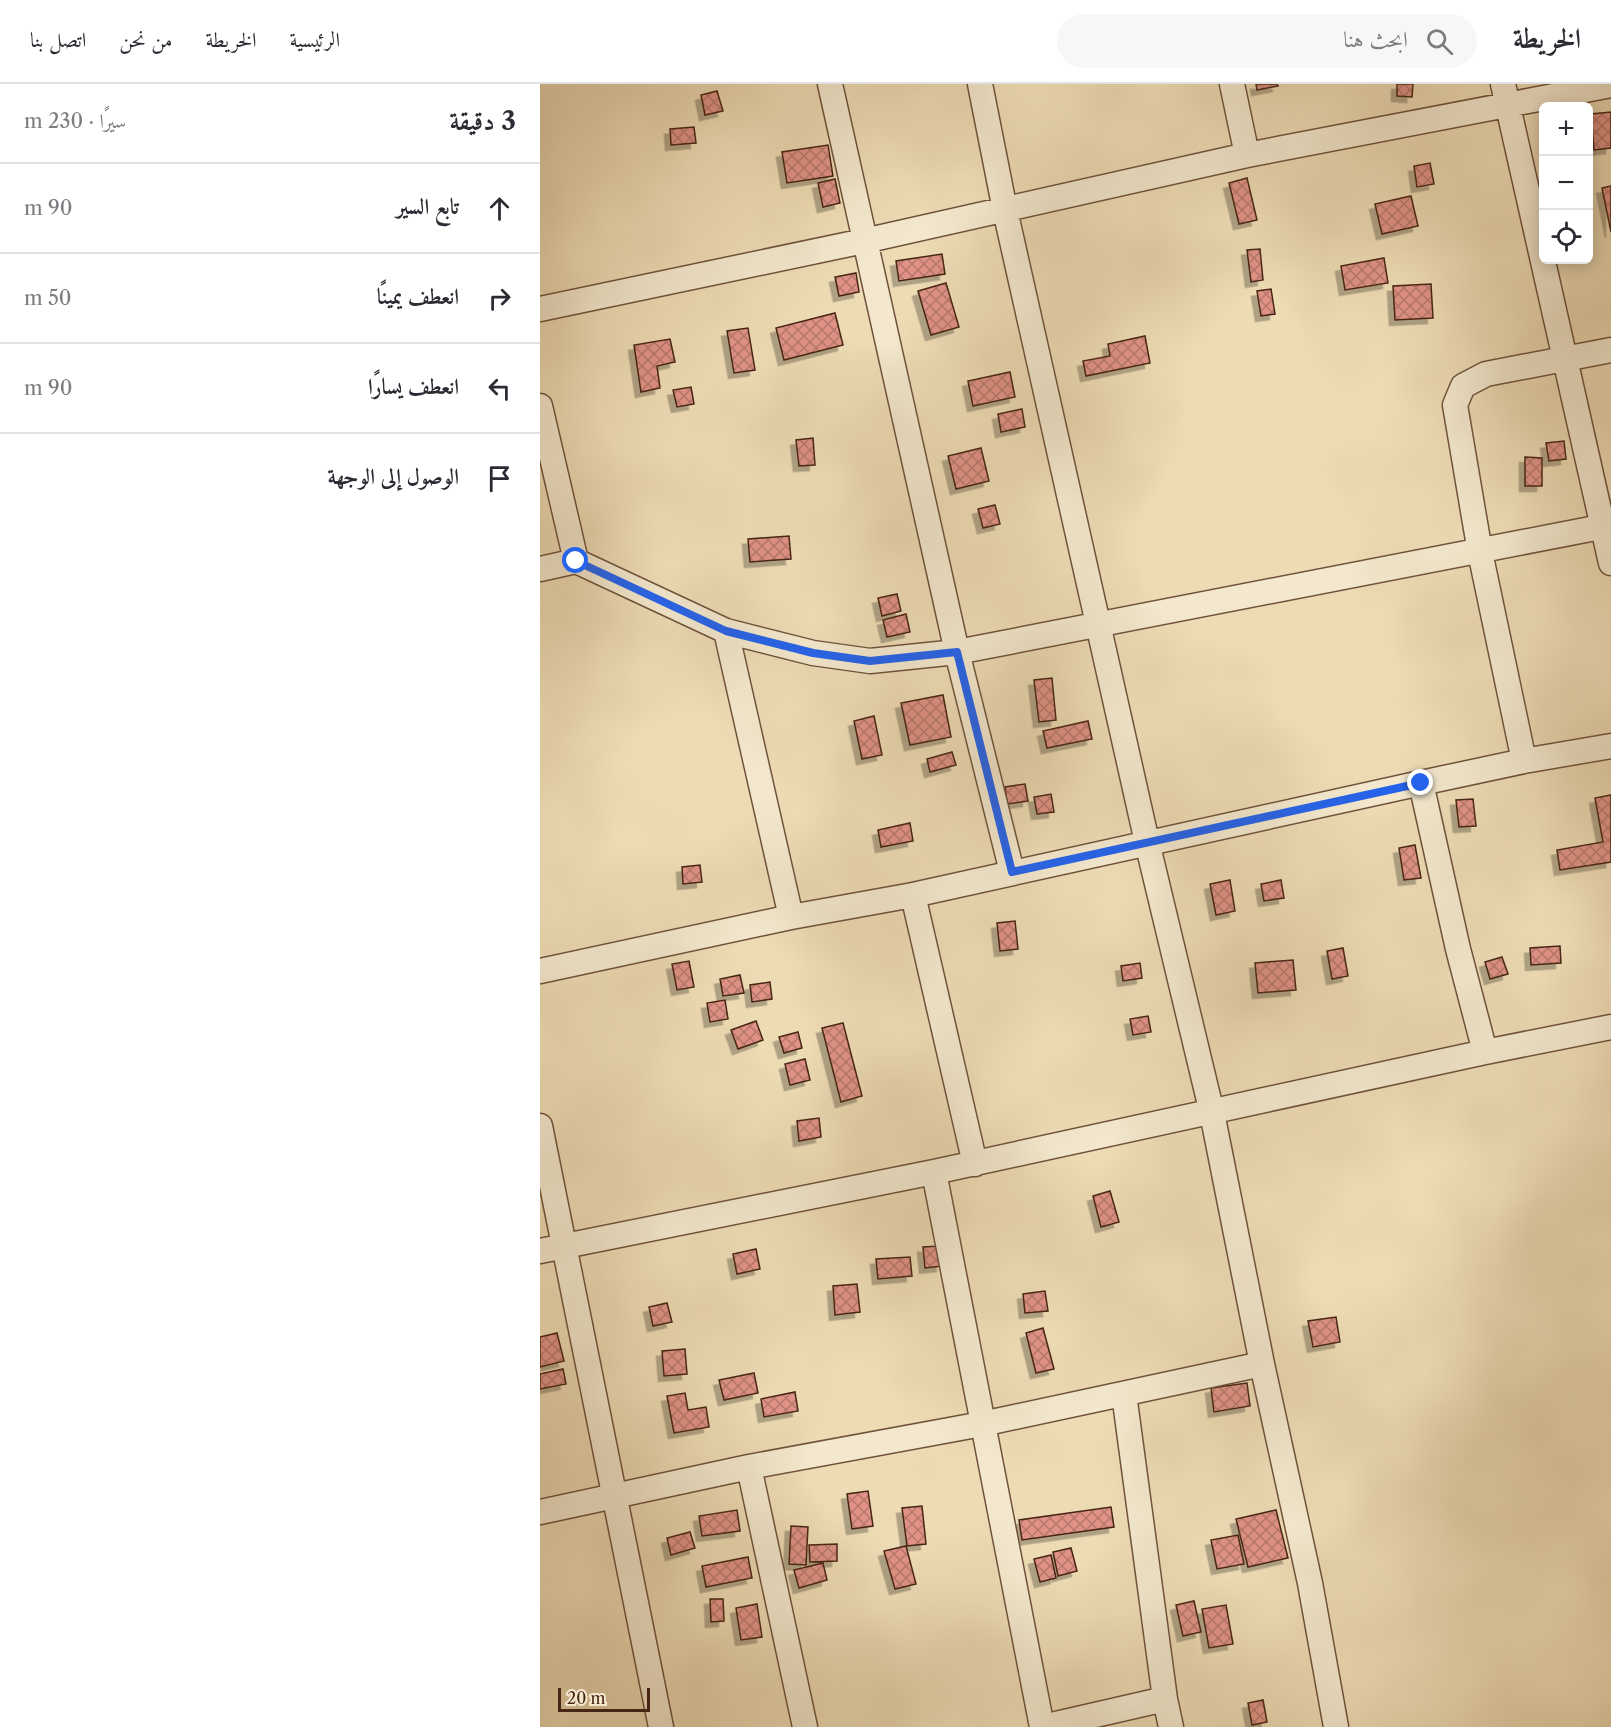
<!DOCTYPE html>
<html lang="ar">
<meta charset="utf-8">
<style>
:root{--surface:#fff;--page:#f7f7f7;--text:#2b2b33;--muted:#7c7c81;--line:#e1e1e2}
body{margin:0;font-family:"Libre Caslon Text",Amiri,serif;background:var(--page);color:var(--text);direction:rtl}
.controls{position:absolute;right:18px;top:18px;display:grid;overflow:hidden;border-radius:9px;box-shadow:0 3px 15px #0003}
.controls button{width:54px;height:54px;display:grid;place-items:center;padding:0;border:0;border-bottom:2px solid var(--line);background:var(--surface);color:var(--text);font:30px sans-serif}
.scale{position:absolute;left:18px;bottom:15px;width:92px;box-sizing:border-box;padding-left:6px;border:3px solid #472514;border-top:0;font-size:16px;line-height:21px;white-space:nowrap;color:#472514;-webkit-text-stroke:4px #f3e8ce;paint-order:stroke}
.stop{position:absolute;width:18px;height:18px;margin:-14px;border:4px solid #2563eb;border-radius:50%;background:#fff}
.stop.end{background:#2563eb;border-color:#fff;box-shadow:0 2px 6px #0008}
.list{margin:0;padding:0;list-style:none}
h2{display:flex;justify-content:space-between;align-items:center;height:78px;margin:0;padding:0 24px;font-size:26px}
h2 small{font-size:20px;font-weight:400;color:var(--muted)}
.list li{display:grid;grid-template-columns:39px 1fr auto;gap:18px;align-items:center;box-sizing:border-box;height:90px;padding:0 24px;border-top:2px solid var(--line)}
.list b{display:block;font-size:22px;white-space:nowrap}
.list em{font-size:20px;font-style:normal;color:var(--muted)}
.icon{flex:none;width:33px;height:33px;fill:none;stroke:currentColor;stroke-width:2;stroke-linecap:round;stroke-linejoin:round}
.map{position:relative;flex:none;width:1071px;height:1643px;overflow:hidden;direction:ltr}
header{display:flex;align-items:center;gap:36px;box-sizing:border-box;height:84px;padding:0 30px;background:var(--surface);border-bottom:2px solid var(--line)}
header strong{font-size:28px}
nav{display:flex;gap:33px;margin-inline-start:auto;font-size:21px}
.search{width:420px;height:54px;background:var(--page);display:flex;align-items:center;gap:15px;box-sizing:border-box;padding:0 21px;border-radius:33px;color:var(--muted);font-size:22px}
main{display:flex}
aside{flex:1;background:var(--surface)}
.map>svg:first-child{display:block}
.building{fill:url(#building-cross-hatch);stroke:#472514;stroke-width:1.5;filter:url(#shadow)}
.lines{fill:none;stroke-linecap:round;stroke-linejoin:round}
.street-casing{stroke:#70523c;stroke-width:27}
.street{stroke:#f3e8ce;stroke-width:24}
.route{stroke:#2563eb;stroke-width:8}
</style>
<header>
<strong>الخريطة</strong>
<div class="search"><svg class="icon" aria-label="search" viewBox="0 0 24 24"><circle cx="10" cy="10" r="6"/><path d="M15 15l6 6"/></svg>ابحث هنا</div>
<nav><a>الرئيسية</a><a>الخريطة</a><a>من نحن</a><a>اتصل بنا</a></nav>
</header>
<main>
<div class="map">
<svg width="1071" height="1643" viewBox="0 0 1071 1643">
<defs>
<pattern id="building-cross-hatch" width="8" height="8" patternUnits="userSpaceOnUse" patternTransform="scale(1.5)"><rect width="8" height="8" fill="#df9285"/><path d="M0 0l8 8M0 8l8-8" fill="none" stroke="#b7776c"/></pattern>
<filter id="shadow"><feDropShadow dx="-5.5" dy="5.5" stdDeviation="0" flood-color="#0004"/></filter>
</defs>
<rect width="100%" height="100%" fill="#eddbb4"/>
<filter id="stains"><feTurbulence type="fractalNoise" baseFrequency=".00333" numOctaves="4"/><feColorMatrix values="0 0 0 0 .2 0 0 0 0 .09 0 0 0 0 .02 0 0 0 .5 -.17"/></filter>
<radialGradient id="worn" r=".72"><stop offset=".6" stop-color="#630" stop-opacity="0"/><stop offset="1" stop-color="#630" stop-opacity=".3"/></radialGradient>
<path class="building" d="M716,0H737L738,2L717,6Z
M857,0H873L872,13L857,12Z
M177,7L183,27L165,31L161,11Z
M1071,28V64L1054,66L1051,30Z
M154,43L156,59L131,61L130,45Z
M288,61L293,92L247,99L242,68Z
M890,79L894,100L877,103L874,82Z
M707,94L717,136L699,140L689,99Z
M295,95L300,119L283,123L278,99Z
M1071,102V148L1062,104Z
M871,112L878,142L842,150L835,120Z
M720,165L723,196L711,198L707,166Z
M402,170L405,190L359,197L356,177Z
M844,174L848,199L805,206L801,182Z
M316,189L319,208L299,212L295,193Z
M406,199L419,243L391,251L378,207Z
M891,200L893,234L855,236L853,202Z
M731,205L735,230L721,232L717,207Z
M295,229L303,261L244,276L236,244Z
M208,244L215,286L194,289L187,247Z
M605,252L610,279L546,292L543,277L570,272L568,260Z
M130,255L135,278L117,282L120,304L101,308L94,261Z
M470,288L475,313L433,322L428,297Z
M151,303L154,320L137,323L133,306Z
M482,325L485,343L461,348L458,330Z
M273,354L275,381L259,382L256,356Z
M1024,357L1026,375L1009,377L1006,359Z
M441,364L449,397L416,405L408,372Z
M985,373L1002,374V402H985Z
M455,421L460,440L443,444L438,425Z
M249,452L251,475L210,478L208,455Z
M357,510L361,527L342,532L338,514Z
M366,530L370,548L347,553L343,536Z
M512,594L516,636L499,638L494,596Z
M403,611L411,653L370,661L361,619Z
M334,632L342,671L322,675L314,637Z
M548,637L552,655L507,664L503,647Z
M412,668L416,681L390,688L387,675Z
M485,700L488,717L467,720L465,703Z
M511,710L514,728L497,730L494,713Z
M1071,711V778L1020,786L1017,766L1063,758L1055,714Z
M933,715L936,742L919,743L916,716Z
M370,739L373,757L341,763L338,746Z
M875,761L881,794L864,796L859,764Z
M160,781L162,798L143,800L142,783Z
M690,796L695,827L676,831L670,800Z
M741,796L744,814L724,817L721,800Z
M475,837L478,865L460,867L457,839Z
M1020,862L1021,879L991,881L990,864Z
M803,864L808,892L792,895L787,867Z
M962,873L968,890L950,895L945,878Z
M753,876L756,906L718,909L715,879Z
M149,877L154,903L137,906L132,880Z
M600,879L602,894L583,897L581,882Z
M200,891L204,909L183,912L180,895Z
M230,898L232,915L212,918L210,901Z
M185,916L188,935L170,938L167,919Z
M608,932L611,948L593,951L590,935Z
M216,937L223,956L198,965L191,946Z
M303,939L322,1012L301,1018L282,944Z
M258,948L262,964L244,969L239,953Z
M265,975L270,996L250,1001L245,980Z
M279,1034L281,1053L259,1057L257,1037Z
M570,1107L579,1138L561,1143L553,1112Z
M400,1162L402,1182L385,1184L383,1163Z
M216,1165L220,1185L197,1190L193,1170Z
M370,1173L372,1192L338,1195L336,1175Z
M317,1200L320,1228L295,1231L293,1202Z
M505,1207L508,1227L485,1229L483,1210Z
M127,1219L132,1238L113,1242L109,1223Z
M796,1233L800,1258L773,1263L768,1237Z
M503,1244L514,1285L496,1289L486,1249Z
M17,1249L24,1277L0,1283V1253Z
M145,1265L147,1290L124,1292L122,1267Z
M23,1285L26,1300L0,1305V1290Z
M214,1289L218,1309L184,1316L179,1296Z
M707,1299L710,1322L674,1328L671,1304Z
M255,1308L258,1327L224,1333L221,1315Z
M145,1309L148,1326L166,1323L169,1343L134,1349L127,1312Z
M328,1407L333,1442L312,1445L307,1410Z
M382,1422L386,1460L367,1462L362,1424Z
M571,1423L574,1443L482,1456L479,1436Z
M197,1426L200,1447L162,1452L159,1432Z
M736,1426L748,1474L708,1483L696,1435Z
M251,1442L268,1443L266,1481L249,1480Z
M150,1448L155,1464L131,1471L127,1454Z
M698,1451L704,1480L677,1485L671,1456Z
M297,1460V1477L270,1478L269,1461Z
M366,1462L376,1500L355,1505L344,1467Z
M531,1464L537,1487L518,1492L513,1468Z
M511,1471L516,1494L500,1498L494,1475Z
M208,1473L212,1494L166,1503L162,1482Z
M283,1479L287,1496L259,1504L254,1486Z
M170,1515H183L184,1537L171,1538Z
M654,1517L661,1548L643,1552L636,1521Z
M217,1520L222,1553L201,1556L196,1524Z
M686,1521L693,1560L669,1564L662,1525Z
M723,1616L727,1638L712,1641L708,1619Z"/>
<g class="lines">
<g class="street-casing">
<path id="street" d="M290,0L417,568L472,788
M440,0L465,126L607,758L672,1029L722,1280L770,1499L796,1643
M692,0L707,71
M963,0L1071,479
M0,225L324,157L707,71L1071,1
M0,322L36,477
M0,485L36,477L186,547L251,833
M186,547L273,569L330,577L417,568L1071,441
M984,677L940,468L915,321L923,302L946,290L1071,266
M881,699L918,865L945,968
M373,811L435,1080
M0,887L251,833L373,811L881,699L984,677L1071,662
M0,1042L121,1643
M394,1088L502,1643
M0,1167L394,1088L945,968L1071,943
M584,1310L625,1615L631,1643
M209,1383L265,1643
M0,1428L209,1383L442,1340L722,1280
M503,1643L625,1615"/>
</g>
<use href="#street" class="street"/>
</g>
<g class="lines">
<path class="route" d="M36,477L186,547L273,569L330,577L417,568L472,788L881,699"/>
</g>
<rect width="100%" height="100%" filter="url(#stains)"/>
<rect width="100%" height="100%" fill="url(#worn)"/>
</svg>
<div class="controls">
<button>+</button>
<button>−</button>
<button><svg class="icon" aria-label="locate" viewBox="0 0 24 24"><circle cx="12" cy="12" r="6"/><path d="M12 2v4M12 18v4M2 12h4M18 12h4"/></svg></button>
</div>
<div class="scale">20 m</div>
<div class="stop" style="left:36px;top:477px"></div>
<div class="stop end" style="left:881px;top:699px"></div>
</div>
<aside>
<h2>3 دقيقة<small>سيرًا · 230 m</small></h2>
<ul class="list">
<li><svg class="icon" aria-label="ahead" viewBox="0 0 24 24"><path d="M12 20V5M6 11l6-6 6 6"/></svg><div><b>تابع السير</b></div><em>90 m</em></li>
<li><svg class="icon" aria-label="right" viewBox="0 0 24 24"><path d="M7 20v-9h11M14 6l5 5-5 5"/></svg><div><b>انعطف يمينًا</b></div><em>50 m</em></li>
<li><svg class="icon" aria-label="left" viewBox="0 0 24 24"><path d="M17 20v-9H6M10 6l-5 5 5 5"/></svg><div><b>انعطف يسارًا</b></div><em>90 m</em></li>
<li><svg class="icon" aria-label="arrive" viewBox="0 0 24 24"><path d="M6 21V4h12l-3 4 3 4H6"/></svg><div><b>الوصول إلى الوجهة</b></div></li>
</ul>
</aside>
</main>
